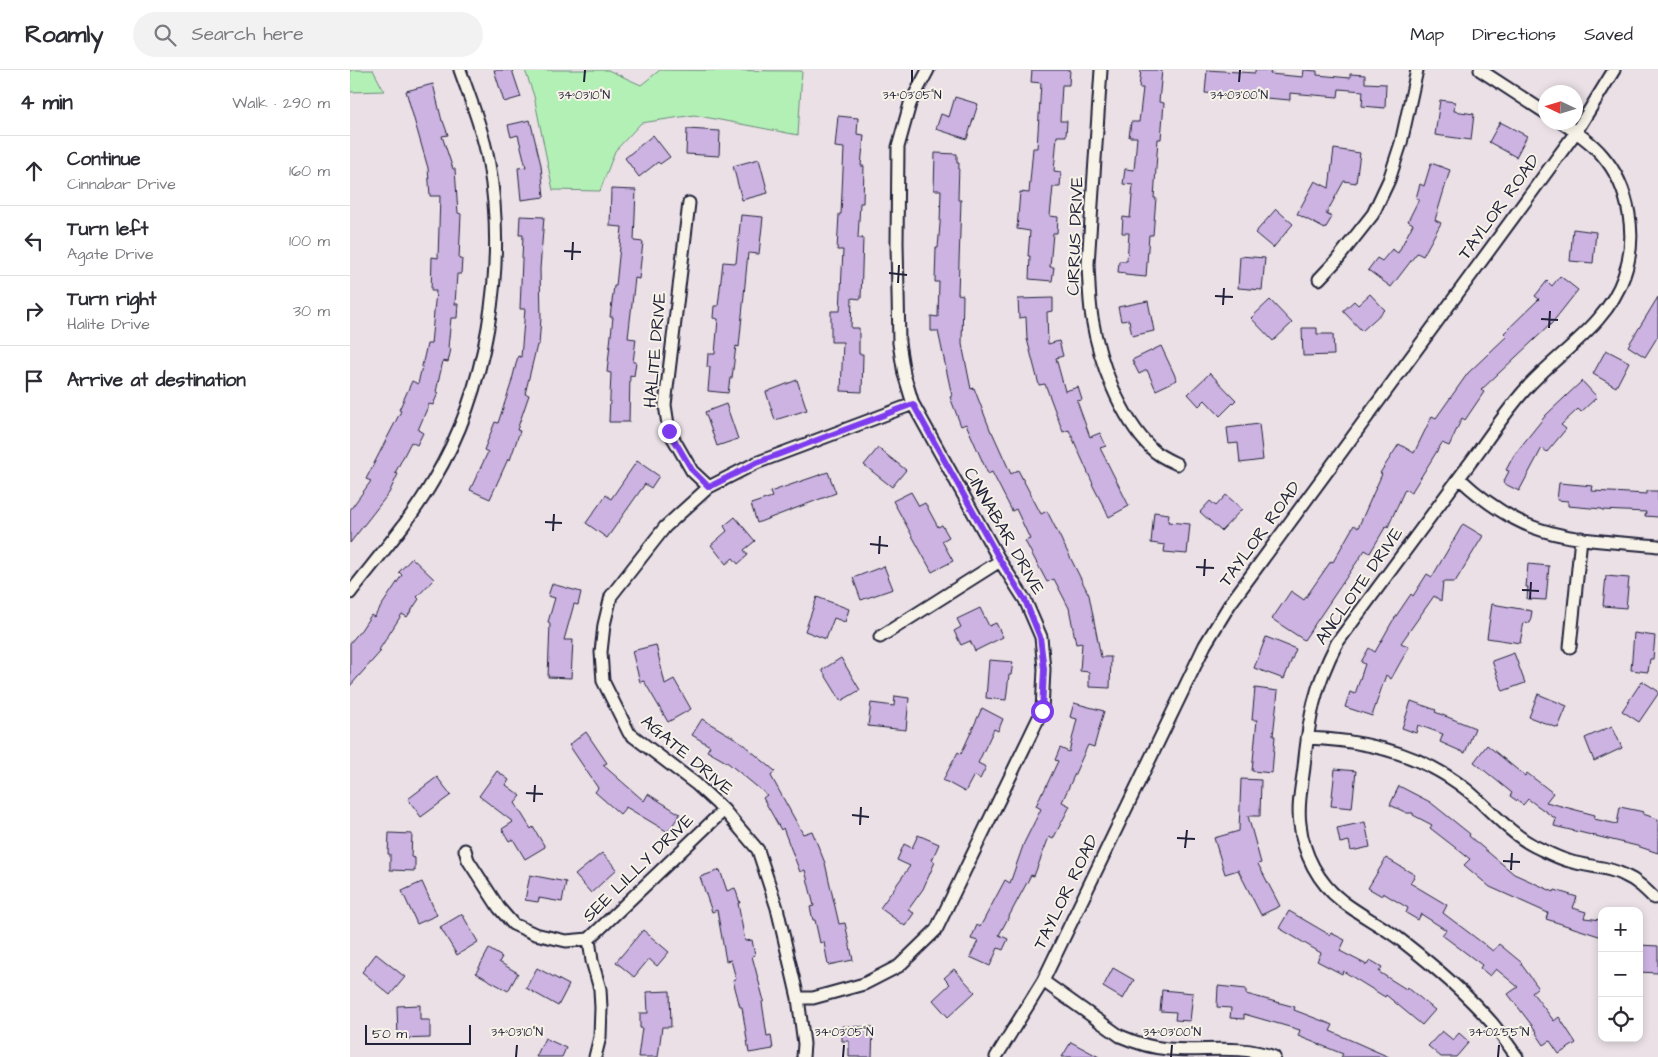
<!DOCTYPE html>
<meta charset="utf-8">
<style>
:root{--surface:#fff;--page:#f2f2f3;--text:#2b2b33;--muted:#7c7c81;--line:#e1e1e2}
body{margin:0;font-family:"Architects Daughter",sans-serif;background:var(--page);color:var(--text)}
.controls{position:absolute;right:15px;bottom:15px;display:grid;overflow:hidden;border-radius:10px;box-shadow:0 2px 8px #0003}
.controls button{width:45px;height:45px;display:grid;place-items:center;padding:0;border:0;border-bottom:1px solid var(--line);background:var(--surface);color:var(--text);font:25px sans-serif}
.compass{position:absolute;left:1188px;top:15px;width:45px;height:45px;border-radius:50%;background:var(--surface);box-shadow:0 2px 8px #0003;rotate:274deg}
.scale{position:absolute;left:15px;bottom:12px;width:106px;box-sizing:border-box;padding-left:5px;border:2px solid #22223b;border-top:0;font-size:14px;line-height:18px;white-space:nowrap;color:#22223b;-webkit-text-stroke:4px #f7f3e8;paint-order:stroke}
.stop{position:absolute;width:15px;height:15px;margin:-11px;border:4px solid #7c3aed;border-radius:50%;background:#fff}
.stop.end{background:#7c3aed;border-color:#fff;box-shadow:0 1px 5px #0008}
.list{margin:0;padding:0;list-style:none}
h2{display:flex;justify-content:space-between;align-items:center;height:65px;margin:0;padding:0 20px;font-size:21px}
h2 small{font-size:16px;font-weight:400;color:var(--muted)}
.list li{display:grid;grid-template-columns:32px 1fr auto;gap:15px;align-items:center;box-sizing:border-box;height:70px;padding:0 20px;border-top:1px solid var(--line)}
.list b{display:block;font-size:19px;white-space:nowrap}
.list p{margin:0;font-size:16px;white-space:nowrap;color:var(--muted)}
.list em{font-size:16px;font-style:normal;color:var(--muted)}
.icon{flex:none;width:28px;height:28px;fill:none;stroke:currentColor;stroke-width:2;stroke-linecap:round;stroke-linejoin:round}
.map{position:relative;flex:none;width:1308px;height:987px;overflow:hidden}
header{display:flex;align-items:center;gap:30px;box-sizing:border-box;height:70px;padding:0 25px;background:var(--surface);border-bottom:1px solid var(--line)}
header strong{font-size:24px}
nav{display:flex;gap:28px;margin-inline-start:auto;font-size:18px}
.search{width:350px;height:45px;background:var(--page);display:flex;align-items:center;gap:12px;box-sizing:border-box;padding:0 18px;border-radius:28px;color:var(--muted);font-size:19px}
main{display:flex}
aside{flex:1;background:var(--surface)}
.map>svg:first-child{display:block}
.green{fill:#b3f0b6;stroke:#6a8978}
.building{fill:#ccb3e2;stroke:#22223b}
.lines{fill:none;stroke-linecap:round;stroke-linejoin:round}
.street-casing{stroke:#22223b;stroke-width:15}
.street{stroke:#f7f3e8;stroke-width:11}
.route{stroke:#7c3aed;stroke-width:6}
.ticks{fill:none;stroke:#22223b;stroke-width:2}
.labels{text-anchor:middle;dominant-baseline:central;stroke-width:4;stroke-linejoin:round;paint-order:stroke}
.street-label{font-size:18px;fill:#22223b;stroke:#f7f3e8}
.ticks-label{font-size:12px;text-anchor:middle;fill:#22223b;stroke:#f7f3e8;stroke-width:4;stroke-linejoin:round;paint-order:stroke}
</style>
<header>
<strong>Roamly</strong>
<div class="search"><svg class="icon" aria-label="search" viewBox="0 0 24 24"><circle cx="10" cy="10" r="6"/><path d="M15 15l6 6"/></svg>Search here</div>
<nav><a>Map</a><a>Directions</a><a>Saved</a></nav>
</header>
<main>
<aside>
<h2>4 min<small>Walk · 290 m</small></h2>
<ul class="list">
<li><svg class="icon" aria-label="ahead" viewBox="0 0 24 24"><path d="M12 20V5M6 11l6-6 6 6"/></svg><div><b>Continue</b><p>Cinnabar Drive</p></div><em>160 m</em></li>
<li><svg class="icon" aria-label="left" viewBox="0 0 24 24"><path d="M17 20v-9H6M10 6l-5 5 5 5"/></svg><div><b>Turn left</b><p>Agate Drive</p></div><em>100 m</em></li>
<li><svg class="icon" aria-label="right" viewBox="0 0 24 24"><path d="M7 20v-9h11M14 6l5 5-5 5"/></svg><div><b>Turn right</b><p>Halite Drive</p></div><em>30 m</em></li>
<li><svg class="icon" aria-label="arrive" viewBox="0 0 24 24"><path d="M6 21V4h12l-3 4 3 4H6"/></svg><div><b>Arrive at destination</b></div></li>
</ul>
</aside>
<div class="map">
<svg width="1308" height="987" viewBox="0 0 1308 987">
<rect width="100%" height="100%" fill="#eae0e6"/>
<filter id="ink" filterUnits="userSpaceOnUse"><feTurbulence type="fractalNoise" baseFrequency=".02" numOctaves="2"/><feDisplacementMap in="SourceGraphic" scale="10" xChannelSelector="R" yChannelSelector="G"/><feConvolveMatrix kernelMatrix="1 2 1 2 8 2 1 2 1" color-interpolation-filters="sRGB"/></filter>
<g filter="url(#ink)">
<path class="green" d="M0,0H23L34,21L0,22Z
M175,0H258L291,15L310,0L452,1L448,65L344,45L291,53L265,81L250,121L203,120L184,26Z"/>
<path class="building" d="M144,0H162L171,27L154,32Z
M682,0H720L719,15H712L710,51H717L716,66H707L704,101L711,102L710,117H703L700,146L708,147L707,163H703L700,197H704L702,211L679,209L680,186H678L680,161L667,159L670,122L679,123L683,78H687L691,13L681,12Z
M791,0H812L809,32L814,33L811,69H808L804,128H806L803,165H799L796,207L775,205V203L768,202L769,191H777L779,163H772L773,147L780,148L783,115L773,114L775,99L784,100L787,67H779L781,52H789L793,18H789Z
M857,0L905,3V0H921L920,4L953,7L954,0L967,1V5L1000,8V4L1015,5V13L1036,14L1035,38L1012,36L1013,21L989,19L988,27L940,23V30L855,23Z
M83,14L92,51H93L98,65L92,66L103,99H105L108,143L111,144L109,189H112L111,204H107L105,234H108L107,248H101L98,278L101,279L98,292L93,291L86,322L88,323L83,335L79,334L68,360L73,363L67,375L61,372L45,403L48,404L39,423L0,473V440L21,411L16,409L51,341L49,340L62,311L68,314L77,274H81L86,221H81L82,187L88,188L90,126H80L78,98L56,21Z
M605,27L628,34L617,69L586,59L591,44L599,47Z
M1090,30L1105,32L1104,41L1124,44L1121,70L1085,65Z
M488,46L508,48L507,64L514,65L511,96H514L513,133H510L508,168H513L511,229L502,228L501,258H509V284H513L512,322L491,321L493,272H481V241H490L493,180H487L489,144H491L494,78L485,77Z
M180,50L191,95L194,127L171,130L168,98L176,97L168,65L161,67L158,55Z
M1150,52L1177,66L1166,87L1139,72Z
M337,59L370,61L369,86L336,84Z
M303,65L320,87L310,94L308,92L289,107L275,88Z
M984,79L1010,83L1006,113L994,111L976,144L982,147L975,159L947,144L965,111L979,118Z
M585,83L607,84V93H609L608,130H611L608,224L613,225L612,274L621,319L624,318L641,362H642L661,404L668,400L691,444L697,441L739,525L751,587H761L760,618L739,617V602L730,601L732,573L726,574L719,538L704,509L697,512L675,471L680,469L666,439L662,441L642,402L638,404L616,354L611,356L600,327L602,326L588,261H581V246L588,247L589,212H585L586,178H588L590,154L591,120H584Z
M409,89L418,123L392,130L383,96Z
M1081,93L1100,100L1085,150L1091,153L1073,186L1067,183L1041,217L1018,200L1027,188L1032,191L1042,179L1048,183L1063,154L1058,151L1069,129L1066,128L1070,114L1074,116Z
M261,119L286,120L284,171L293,172L289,209L285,208L278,268L286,269L283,292H286L284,306L280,305L279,352H259L261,303L257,302L263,247H260L264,216H266L272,157L260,156Z
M926,139L943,154L923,178L905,163Z
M391,145L413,147L409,184L398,183L389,277L386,276L382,308H380L378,323L358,321L360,297H357L358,284H365L368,249L363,248L364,236H368L373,192L386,193Z
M170,146L194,147L190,199L191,248L189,275H187L175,324L179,325L167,360L170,361L160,390L158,389L140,429L120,420L138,382L134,380L145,352L148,353L161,314L168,286L171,287L175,239H170L173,165H169Z
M1223,159L1246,162L1243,193L1220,191Z
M890,186L915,188L912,220L888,218Z
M1210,206L1228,220L1202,253L1131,320L1134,322L1115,350L1112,348L1099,376L1092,373L1061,423L1055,419L1038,457L1036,456L1020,483L1015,480L954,570L922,549L941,521L954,530L981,491L983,492L1004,455L1008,458L1032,404L1030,403L1049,374L1064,383L1082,346L1086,348L1118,303L1157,266L1154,263L1189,229L1185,226L1197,211L1202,216Z
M1020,224L1035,240L1012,261L993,241L1004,231L1008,235Z
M1308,227V266L1295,287L1278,276Z
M703,228V241L697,242L698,274L709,271L713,286L706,288L715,321L728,317L732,330L727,331L740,367L750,363L756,376L750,378L779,436L759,447L742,414H743L719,360L713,362L695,314L689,315L677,269L676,247L669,248L668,229Z
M920,230L942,253L923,271L901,248Z
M798,231L804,261L782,266L779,250L771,251L768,237Z
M952,258H967V264H983L984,285L953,286Z
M811,276L827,310L806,320L797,300L789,304L782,290Z
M1256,280L1279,292L1266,317L1243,304Z
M860,303L886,330L870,346L855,330L849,336L838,324Z
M447,310L457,340L425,350L416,322Z
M1232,311L1247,327L1231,342L1228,339L1211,355L1216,359L1197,382L1192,378L1169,421L1153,413L1159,401L1156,400L1164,385L1196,345Z
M376,334L388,369L367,376L355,342Z
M909,354L913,390L890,393L888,373L879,374L877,358Z
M528,378L556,400L542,417L514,395Z
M287,391L309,406L301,418L295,414L257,468L236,453L256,425L261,429Z
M478,402L486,423L407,453L401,434L422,427L420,422Z
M1209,413L1243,416L1242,421L1297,424V421H1308V447L1295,446L1296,442L1252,440V439L1218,436V431L1207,430Z
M561,422L569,436L575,433L588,457L592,455L599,467L592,471L603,491L582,502L543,431Z
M876,425L892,439L871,461L850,442L860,431L866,436Z
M804,442L819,444L818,452L840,454L837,484L814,482L815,475L801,473Z
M385,447L405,471L394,480L398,485L388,494L383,488L376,494L361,475L377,461L374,456Z
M1113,454L1133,466L1105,512H1093L1091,531L1084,526L1051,573L1059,577L1041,609L1036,605L1022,646L995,637L1000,622L1005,624L1015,594L1011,592L1019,578L1025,582L1042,552L1061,524L1063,526L1077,504L1082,507Z
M62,488L84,509L67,527L69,529L57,547L52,544L29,580L31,581L0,616V573L11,560L21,545L24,547L52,505L49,502Z
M1178,494L1199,496L1196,530L1177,529L1178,517H1176Z
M534,496L543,519L511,530L503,508Z
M1256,506L1279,508L1276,538L1253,536Z
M202,514L231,522L228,535L224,534L214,570H223L221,608L198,607L200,553L198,552L205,528L198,526Z
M467,527L499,539L495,552L484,548L476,569L455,561Z
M1142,534L1182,541L1180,553L1174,552L1170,573L1137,568Z
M630,538L639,556L646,553L653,567L625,581L620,571L611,575L604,561L611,557L607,549Z
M1284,563L1305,566L1303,589H1300L1298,602L1281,600Z
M916,567L946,579L934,609L904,598Z
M306,575L315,614L324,609L341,639L318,652L294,611L290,612L282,581Z
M1164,583L1175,613L1153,621L1142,591Z
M491,588L510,620L491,631L472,600Z
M639,590L663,592L661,605H659L656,630L636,628Z
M1292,611L1308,621V624L1289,652L1272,641Z
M905,618L928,621L923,666H925L922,703L902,701L907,650H902Z
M1188,624L1217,636L1208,658L1179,647Z
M545,626L559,628L556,660L518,656L521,633L544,636Z
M1061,631L1086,640L1085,642L1125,658L1115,683L1090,672L1093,664L1068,655L1066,663L1052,658Z
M724,633L754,641L744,677L738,675L712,732L720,736L703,769L699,767L684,806L681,805L649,865L658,869L653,880L648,878L640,896L620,887L628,871L621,869L627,855L630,857L655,810L660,813L674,773L691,739L686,736L692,722L693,723L708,691L705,690L710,678L719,682L727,649L720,647Z
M632,638L653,649L648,661L644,659L628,693L636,697L630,709L624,705L615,722L593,710L608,682L611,684Z
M352,649L388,670L425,701L421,706L453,764L462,761L475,793L489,854L495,853L503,890L478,895L474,872L470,873L465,850H463L460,837L464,836L455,800L450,802L433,758L431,760L413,728L417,725L378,693L357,681L360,676L342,665Z
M1262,656L1272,678L1244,691L1235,668Z
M236,662L257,693L253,695L294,731L298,724L330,744L318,762L276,737L270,744L245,722L248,718L219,675Z
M1137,675L1175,706L1177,703L1203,723L1196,732L1245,745L1244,749L1267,754L1270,737L1294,742L1293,744L1308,749V783L1287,776L1204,756L1206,749L1178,729L1173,735L1160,726L1162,723L1124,692Z
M985,699L1006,701L1002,738L981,736Z
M147,701L159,710L156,715L171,726L165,733L181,759L183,757L195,777L175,789L163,769L159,771L152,759L163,752L129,726Z
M87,707L101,725L71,747L58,729Z
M891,709L911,710L910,746H898L911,793L908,794L930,836L911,845L888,800L875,804L864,768L889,761Z
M1049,716L1080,732L1120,764L1119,766L1164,804L1204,822L1205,820L1227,827L1223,838L1236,842L1234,848L1252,850V867L1196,849L1198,843L1140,817L1114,795L1120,789L1080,758L1082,755L1063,745V743H1057L1040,735Z
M1015,752L1020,777L1001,781L999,771L990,773L987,758Z
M39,763L62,764L61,787L65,788V801L40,800V784H38Z
M568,765L589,774L582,790L585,792L573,819L558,840L564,843L555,856L530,838L560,796L547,790L554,774L562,778Z
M252,783L267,799L241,823L225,805Z
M1036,788L1065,805L1060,813L1097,835L1093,843L1143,881L1149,874L1172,893L1171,894L1188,917L1182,922L1204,951L1209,947L1226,973L1209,984L1200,971L1194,975L1186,963L1187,962L1158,924L1168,917L1146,899L1140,906L1130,898L1132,895L1092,865L1096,860L1071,844L1068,850L1056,843L1058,838L1033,823L1032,826L1018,818Z
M370,800L377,821L385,818L390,833H388L395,871L402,870L405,885L402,886L414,931L412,932L417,966L421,965L423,979L399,983L392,937H390L383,910L386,909L381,890L376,891L367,840L362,842L350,807Z
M180,805L216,812L212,832L189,828L188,832L175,830Z
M72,812L87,845L67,854L52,821Z
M939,841L980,865L981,863L995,870L990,881L1017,895L1020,890L1032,897L1029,902L1056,919L1057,917L1085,940L1072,955L1036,925L1035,927L993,901L992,904L967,891L971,883L929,858Z
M112,844L128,872L107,885L90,857Z
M293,860L319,882L307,896L299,889L284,907L266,892Z
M1289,875L1308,876V903L1289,902Z
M139,879L152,887L149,892L168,903L158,921L126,903Z
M26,884L55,907L40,925L12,902Z
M187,898L219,915L208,936L176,918Z
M763,898L784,910L773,929L753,917Z
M604,899L625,922L598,947L583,930L600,914L594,908Z
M868,916L896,919V924L945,937L944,940L983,955L980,961L1039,987H991L993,984L948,966L950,960L894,944V949L880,948L881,938L867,937Z
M812,920L843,923L840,951L825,950L826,942L810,941Z
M320,921L321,957H312L308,987H288L292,958H290V943H298L297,922Z
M70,935V950H80V968L48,969L47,936Z
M492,956L523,957L522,987H499V971H492Z
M1092,961L1103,970L1109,963L1119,972L1106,987H1091L1078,976Z
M195,968L216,978L212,987H186Z
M721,972L749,987H712Z"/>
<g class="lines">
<g class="street-casing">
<path id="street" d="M751,0L738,194C739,212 739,230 742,248C749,291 770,347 801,378C807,385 818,390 827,394
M1130,0L1196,43
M339,133L315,335L319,361L342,401L359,417
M969,209L986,191L1023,144L1039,110L1051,73L1067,0
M1109,408C1126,424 1144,438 1165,449C1207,472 1261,471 1308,476
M0,523C29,486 60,451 83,411C137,321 157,197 139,94C133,61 121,31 110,0
M530,567L650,491
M1220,577L1231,468
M957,668C1014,670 1071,683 1117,720C1139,738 1158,762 1184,776C1195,781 1207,788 1219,791C1237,797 1257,796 1274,805C1286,810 1295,819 1304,828
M115,780L118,790L149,838L163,854L185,864L216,871L239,869L374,740
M239,869L242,891L250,919L251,938L250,967L245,987
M693,911L770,966C784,972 802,978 818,979C854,982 890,974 924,987
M448,928H463L514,914L549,896L586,860L692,641L694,599L691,567L675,530L650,491L563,334L554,304L549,273L547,173L548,77L560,34L578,0
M453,987L454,974L448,928L427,838L408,780L374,740L346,714L279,663L253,611L251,582L254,555L261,526L315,457L359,417L406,393L563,334
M646,987L693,911L855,575L880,534L1226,62L1264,0
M1167,987C1159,976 1151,964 1142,953C1116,923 1084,896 1052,871C1033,856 1011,846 992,831C968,813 953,783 950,754C947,735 952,715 954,697C959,648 964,617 987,573C1031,514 1074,455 1117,397C1136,372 1153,345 1174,321C1207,283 1257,256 1274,206C1288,167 1280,117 1252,85C1241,72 1226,62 1211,52"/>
</g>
<use href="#street" class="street"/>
</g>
</g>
<g class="lines" filter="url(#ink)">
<path class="route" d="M319,361L342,400L359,417L406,393L563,334L650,490L675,530L690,567L694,599L692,641"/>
</g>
<path class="ticks" d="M234,12L235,0M562,12V0M889,12L890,0M214,181L231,182M222,190L223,172M539,203L557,205M548,213L549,195M865,226L883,227M873,235L874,218M1191,249L1208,250M1199,258L1200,241M195,452L212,453M203,461L204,444M520,474L538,476M529,484L530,466M846,497L864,498M854,506L855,489M1172,520L1189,521M1180,529L1181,512M176,723L193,724M184,732L185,715M502,745L519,747M510,755L511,737M827,768L845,769M835,778L837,760M1153,791L1170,792M1161,800L1162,783M166,987L167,975M493,987L494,975M821,987L822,975M1148,987L1149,975"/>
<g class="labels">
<g class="street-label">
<text transform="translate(1149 137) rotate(-54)">TAYLOR ROAD</text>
<text transform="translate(725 166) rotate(-88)">CIRRUS DRIVE</text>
<text transform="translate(305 280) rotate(-85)">HALITE DRIVE</text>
<text transform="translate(654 461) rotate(60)">CINNABAR DRIVE</text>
<text transform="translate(910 464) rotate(-54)">TAYLOR ROAD</text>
<text transform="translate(1009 516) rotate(-55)">ANCLOTE DRIVE</text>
<text transform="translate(337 685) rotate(40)">AGATE DRIVE</text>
<text transform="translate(288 798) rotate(-44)">SEE LILLY DRIVE</text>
<text transform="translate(716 822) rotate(-64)">TAYLOR ROAD</text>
</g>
</g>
<g class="ticks-label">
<text x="234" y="29">34°03'10"N</text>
<text x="562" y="29">34°03'05"N</text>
<text x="889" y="29">34°03'00"N</text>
<text x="167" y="966">34°03'10"N</text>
<text x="494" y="966">34°03'05"N</text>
<text x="822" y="966">34°03'00"N</text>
<text x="1149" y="966">34°02'55"N</text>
</g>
</svg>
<div class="controls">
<button>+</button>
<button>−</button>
<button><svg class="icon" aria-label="locate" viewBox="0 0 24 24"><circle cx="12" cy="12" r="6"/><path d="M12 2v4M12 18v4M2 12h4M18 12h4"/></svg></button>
</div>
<svg class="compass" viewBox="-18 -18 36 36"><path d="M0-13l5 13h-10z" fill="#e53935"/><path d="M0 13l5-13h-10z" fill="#7c7c81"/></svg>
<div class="scale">50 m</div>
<div class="stop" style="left:692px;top:641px"></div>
<div class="stop end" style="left:319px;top:361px"></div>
</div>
</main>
